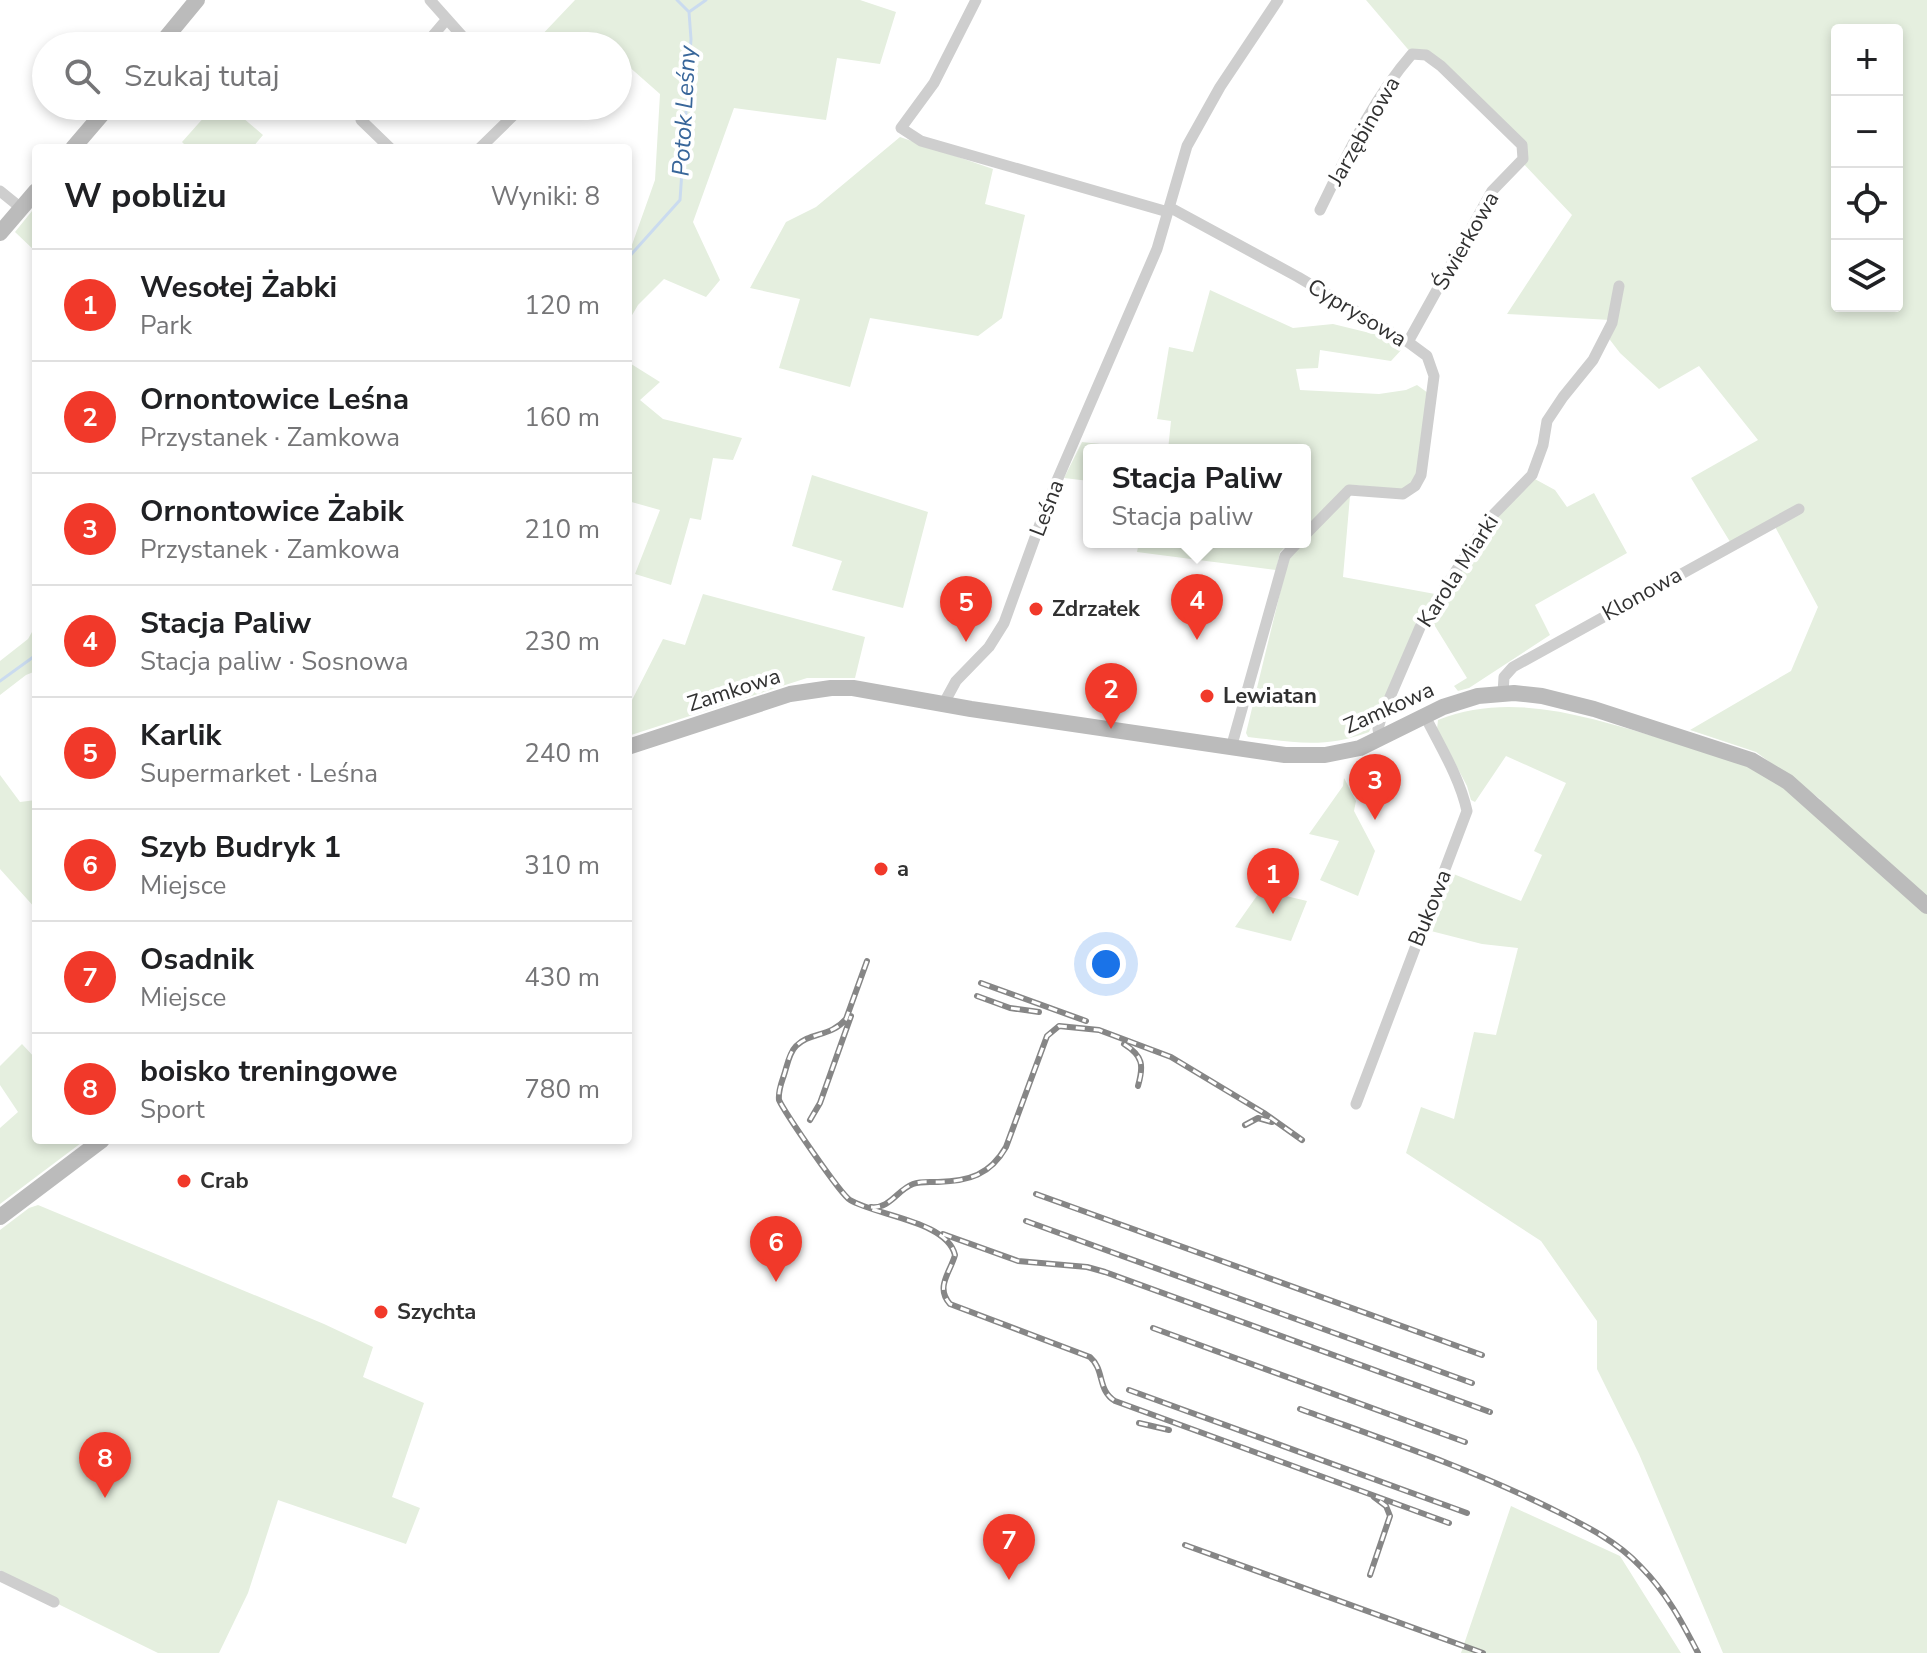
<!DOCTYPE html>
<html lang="pl">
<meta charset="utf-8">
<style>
:root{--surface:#fff;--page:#f2f2f2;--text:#202124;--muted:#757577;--line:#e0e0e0;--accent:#f1392a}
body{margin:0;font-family:"Nunito Sans",sans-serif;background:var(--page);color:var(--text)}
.controls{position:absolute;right:24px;top:24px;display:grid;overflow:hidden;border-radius:8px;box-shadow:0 4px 12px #0003}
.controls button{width:72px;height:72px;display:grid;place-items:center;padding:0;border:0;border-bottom:2px solid var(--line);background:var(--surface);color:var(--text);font:40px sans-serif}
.you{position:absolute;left:1106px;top:964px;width:28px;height:28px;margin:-20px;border:6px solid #fff;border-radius:50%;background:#1a73e8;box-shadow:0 0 0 12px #1a73e833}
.badge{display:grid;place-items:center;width:52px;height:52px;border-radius:50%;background:var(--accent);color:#fff;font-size:26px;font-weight:700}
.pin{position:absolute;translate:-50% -66px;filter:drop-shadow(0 2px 4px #0008)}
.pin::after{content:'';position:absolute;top:42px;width:28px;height:24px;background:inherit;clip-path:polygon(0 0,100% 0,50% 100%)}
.popup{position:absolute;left:1083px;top:444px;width:228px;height:104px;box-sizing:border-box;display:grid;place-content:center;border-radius:8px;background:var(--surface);filter:drop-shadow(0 2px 6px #0005);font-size:26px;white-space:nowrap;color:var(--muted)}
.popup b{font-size:30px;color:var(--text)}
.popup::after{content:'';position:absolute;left:50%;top:100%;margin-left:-16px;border:16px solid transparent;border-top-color:var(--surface)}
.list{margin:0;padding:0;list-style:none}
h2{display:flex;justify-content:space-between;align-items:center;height:104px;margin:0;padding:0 32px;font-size:34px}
h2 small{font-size:26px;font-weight:400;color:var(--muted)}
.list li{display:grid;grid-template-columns:52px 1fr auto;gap:24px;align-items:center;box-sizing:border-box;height:112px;padding:0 32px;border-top:2px solid var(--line)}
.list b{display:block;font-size:30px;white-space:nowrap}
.list p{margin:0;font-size:26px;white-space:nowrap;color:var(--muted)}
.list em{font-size:26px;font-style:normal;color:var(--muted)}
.icon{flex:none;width:44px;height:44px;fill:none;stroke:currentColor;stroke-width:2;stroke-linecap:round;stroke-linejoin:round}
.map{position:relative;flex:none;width:1927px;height:1653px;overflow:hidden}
.search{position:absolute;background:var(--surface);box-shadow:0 4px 12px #0003;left:32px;top:32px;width:600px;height:88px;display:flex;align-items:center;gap:20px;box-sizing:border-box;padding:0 28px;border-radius:44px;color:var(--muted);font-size:30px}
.panel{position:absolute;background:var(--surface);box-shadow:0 4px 12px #0003;left:32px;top:144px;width:600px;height:1000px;border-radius:8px}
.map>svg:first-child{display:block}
.green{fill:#e5efdf;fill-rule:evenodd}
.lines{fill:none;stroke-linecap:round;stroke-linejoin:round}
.stream{stroke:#cadbef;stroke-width:3}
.street{stroke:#cecece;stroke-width:11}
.secondary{stroke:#bbb;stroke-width:16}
.rail-casing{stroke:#868686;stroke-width:6}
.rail{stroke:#fff;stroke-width:3;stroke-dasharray:9;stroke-linecap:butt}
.poi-dot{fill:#f1392a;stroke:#fff;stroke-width:3}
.labels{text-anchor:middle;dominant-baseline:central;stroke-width:8;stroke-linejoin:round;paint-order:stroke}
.street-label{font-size:22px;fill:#313131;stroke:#fff}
.poi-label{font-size:22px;font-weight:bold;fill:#313131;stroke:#fff;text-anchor:start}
.water-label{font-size:24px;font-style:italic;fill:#38669a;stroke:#fff}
</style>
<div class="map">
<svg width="1927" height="1653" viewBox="0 0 1927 1653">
<rect width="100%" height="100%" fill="#fff"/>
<path class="green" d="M575,0H860L896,12L880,64L837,58L826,120L734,108L693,222L720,280L706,297L664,279L638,305L628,322V256L655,180L660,94L618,57V46H542L537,40Z
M1366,0H1927V1653H1723L1639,1454L1597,1369V1321L1541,1241L1406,1153L1421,1107L1454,1119L1474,1032L1496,1035L1518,948L1482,944L1427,930L1451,873L1521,901L1542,855L1534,851L1566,783L1506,756L1475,802L1471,800L1467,786L1437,729L1438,720C1512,690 1590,718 1664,739C1690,747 1720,753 1746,764C1776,777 1800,800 1825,821L1820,799L1756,752L1690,730L1791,671L1818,607L1773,523L1732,545L1691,478L1758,440L1699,366L1659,389L1620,353L1607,336L1610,320L1507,314L1572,215L1521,161L1522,145L1441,66L1412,54ZM1837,30H1897V306H1837Z
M214,106H229L263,135L252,148H188L182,142Z
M900,137L993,169L985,204L1025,215L1002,318L978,336L870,318L850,387L779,368L800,299L750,288L786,222L816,207Z
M36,206V252L15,232Z
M1210,290L1293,328L1333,324L1378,335L1403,348L1391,361L1320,350L1318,368L1296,369L1300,390L1379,394L1406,390L1417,385L1428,393L1418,469L1412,483L1402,490L1354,485L1305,528V450H1168L1171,421L1157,419L1169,347L1193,352Z
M628,362L660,382L640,400L663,419L742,438L733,460L713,458L701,520L690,518L671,585L635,574L660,510L628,501V444L632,439L628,435Z
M1082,442L1155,450H1089V481L1064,478Z
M812,475L928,512L903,608L832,590L842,561L792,546Z
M1533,478L1555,490L1567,507L1594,493L1627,553L1535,605L1550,635L1469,688L1458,691L1454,686L1467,678L1430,618L1496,515Z
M1350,496L1343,577L1435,594L1415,624V631L1369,732C1324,749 1294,742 1248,737L1246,733L1289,556Z
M1139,542H1290L1280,552L1276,570L1137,552Z
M703,594L865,637L855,678H807L628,736V702H631L663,639L685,645Z
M36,625V671L26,675L0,695V661L28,639Z
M0,775L20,802L36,800V909L0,869Z
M1344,778L1356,801L1354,811L1375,851L1358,896L1320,880L1339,841L1309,834L1343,786Z
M1261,890L1307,901L1291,941L1235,927Z
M22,1044L36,1059V1140H85L0,1204V1128L18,1112L0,1085V1066Z
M38,1205L324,1324L373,1347L363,1377L424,1403L392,1497L420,1508L406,1544L278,1500L248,1593L219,1653H158L54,1602L0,1570V1230L29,1208Z
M1511,1506L1620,1556L1681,1653H1461Z"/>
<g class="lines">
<path class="stream" d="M677,0L688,11
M628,258L680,200L691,39L689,12L706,0
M0,681L36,655"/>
<path class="street" d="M430,0L471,46
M976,0L934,83L901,128L921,141L1168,212
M424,46L447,19
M373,106L361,120L390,148
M480,148L523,106
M0,191L21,208
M1169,207L1298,277L1408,342L1427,356L1434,376L1421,475L1415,486L1403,494L1349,490L1305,535
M1320,210C1347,155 1372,100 1412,54L1426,55L1441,66L1522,145L1523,159L1492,191L1408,342
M1503,693L1504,677L1513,667L1799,509
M944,703L956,681L989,647L1004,623L1049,499L1157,249L1187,146L1220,87L1278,0
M1380,740L1378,729L1381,718L1421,625L1490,518L1532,475L1543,445L1547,421L1563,397L1593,360L1612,323L1619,286
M1231,748L1285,556L1298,542
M1356,1104L1467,811C1460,778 1440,746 1425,716
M0,1576L54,1602"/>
<path class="secondary" d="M159,46L197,0
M73,148L109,106
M0,233L36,191
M628,747L790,694L831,688H853L971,709L1285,755H1325L1360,748L1443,707L1478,696L1514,693L1542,696L1594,709L1751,760L1788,782L1927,906
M0,1217L102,1140"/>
<g class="rail-casing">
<path id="rail" d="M867,961L846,1019C831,1037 810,1032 796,1046C789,1053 787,1066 784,1075C781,1084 778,1091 779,1100C785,1113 841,1195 850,1200C877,1216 947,1221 955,1255C950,1273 935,1287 950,1304L1090,1357C1105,1370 1097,1390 1115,1401L1449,1523
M981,983L1086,1021
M977,996L1010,1008L1039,1012
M1124,1044C1143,1056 1144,1065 1138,1086
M810,1120L820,1103L851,1016
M1245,1125L1258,1118L1272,1122
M1036,1194L1482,1355
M871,1207C890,1209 897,1190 913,1184C921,1181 930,1182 938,1182C969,1181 990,1175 1006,1147L1047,1036L1059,1026L1099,1030L1171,1057L1264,1113L1302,1140
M1026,1221L1472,1383
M943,1234L1018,1261L1087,1267L1105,1272L1490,1412
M1153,1328L1465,1442
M1129,1390L1467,1513
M1300,1409C1385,1440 1469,1468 1550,1508C1582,1524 1616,1540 1641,1567C1666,1592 1682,1622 1698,1653
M1139,1423L1169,1430
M1185,1545L1483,1653
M1370,1575L1390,1516L1386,1506L1374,1497"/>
</g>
<use href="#rail" class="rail"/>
</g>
<g class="poi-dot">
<circle cx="1036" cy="609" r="8"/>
<circle cx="1207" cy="696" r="8"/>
<circle cx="881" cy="869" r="8"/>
<circle cx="184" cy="1181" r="8"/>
<circle cx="381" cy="1312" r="8"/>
</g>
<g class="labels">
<g class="street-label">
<text transform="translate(1364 131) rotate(-60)">Jarzębinowa</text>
<text transform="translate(1466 241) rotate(-60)">Świerkowa</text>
<text transform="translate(1357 313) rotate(31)">Cyprysowa</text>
<text transform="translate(1047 508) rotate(-69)">Leśna</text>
<text transform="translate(1458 571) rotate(-57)">Karola Miarki</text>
<text transform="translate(1642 594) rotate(-29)">Klonowa</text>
<text transform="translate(734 690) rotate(-18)">Zamkowa</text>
<text transform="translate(1389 708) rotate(-24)">Zamkowa</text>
<text transform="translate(1430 908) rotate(-68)">Bukowa</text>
</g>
<g class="poi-label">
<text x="1052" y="609">Zdrzałek</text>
<text x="1223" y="696">Lewiatan</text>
<text x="897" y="869">a</text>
<text x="200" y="1181">Crab</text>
<text x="397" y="1312">Szychta</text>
</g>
<g class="water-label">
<text transform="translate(684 111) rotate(-87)">Potok Leśny</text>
</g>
</g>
</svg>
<div class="controls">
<button>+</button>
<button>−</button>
<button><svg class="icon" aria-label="locate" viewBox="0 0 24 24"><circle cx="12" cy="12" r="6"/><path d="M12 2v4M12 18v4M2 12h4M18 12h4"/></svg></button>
<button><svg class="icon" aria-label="layers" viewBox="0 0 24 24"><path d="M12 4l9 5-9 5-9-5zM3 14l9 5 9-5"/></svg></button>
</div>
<div class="you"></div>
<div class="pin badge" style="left:1273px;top:914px">1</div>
<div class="pin badge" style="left:1111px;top:729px">2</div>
<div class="pin badge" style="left:1375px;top:820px">3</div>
<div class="pin badge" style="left:1197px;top:640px">4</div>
<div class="popup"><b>Stacja Paliw</b>Stacja paliw</div>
<div class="pin badge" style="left:966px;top:642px">5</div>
<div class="pin badge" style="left:776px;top:1282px">6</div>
<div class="pin badge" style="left:1009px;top:1580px">7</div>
<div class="pin badge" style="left:105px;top:1498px">8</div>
<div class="search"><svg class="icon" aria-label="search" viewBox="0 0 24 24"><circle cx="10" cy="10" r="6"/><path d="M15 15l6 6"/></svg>Szukaj tutaj</div>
<section class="panel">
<h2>W pobliżu<small>Wyniki: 8</small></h2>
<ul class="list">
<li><span class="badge">1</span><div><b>Wesołej Żabki</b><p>Park</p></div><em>120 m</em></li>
<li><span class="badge">2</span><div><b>Ornontowice Leśna</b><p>Przystanek · Zamkowa</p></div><em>160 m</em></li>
<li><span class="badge">3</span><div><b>Ornontowice Żabik</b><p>Przystanek · Zamkowa</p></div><em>210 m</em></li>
<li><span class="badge">4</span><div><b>Stacja Paliw</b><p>Stacja paliw · Sosnowa</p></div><em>230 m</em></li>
<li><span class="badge">5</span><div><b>Karlik</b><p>Supermarket · Leśna</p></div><em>240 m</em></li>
<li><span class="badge">6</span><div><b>Szyb Budryk 1</b><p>Miejsce</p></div><em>310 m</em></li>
<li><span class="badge">7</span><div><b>Osadnik</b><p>Miejsce</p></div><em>430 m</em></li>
<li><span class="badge">8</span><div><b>boisko treningowe</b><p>Sport</p></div><em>780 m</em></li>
</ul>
</section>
</div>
